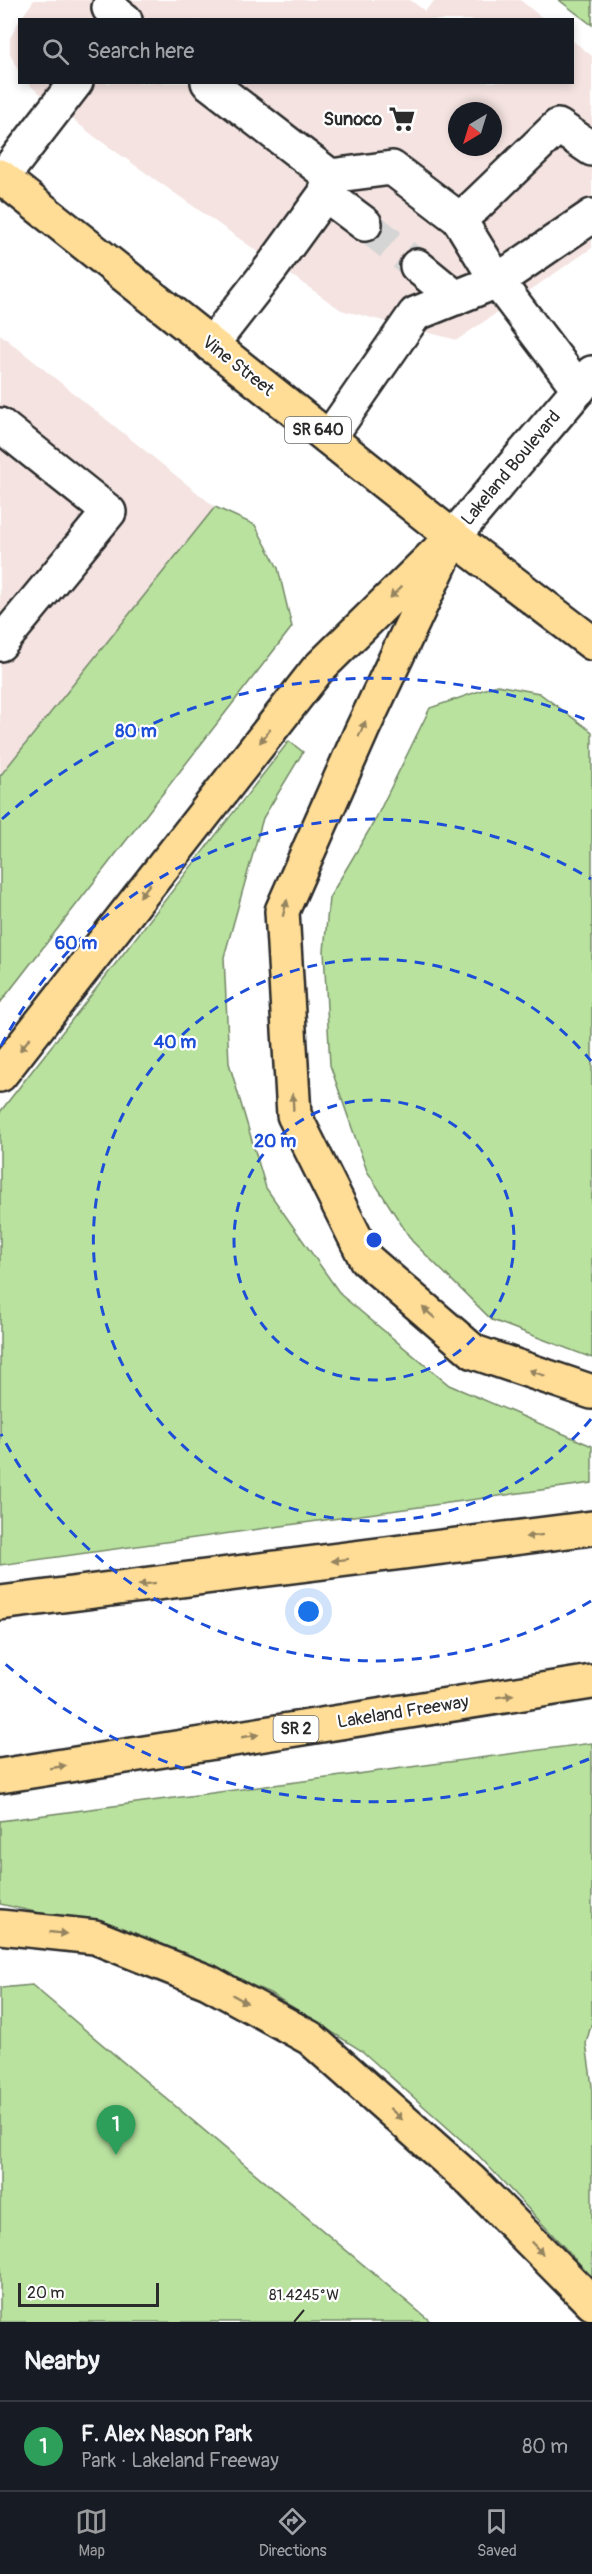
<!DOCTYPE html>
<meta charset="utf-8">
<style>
:root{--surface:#171b24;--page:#242831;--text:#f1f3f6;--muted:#9ea1a6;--line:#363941;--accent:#98999b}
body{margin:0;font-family:Pangolin,sans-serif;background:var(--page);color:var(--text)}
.compass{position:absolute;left:448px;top:102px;width:54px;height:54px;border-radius:50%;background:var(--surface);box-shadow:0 3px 9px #0003;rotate:218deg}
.scale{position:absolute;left:18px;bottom:15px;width:141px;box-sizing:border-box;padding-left:6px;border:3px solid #2b2b2b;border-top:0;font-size:16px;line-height:21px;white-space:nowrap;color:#2b2b2b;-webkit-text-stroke:4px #fff;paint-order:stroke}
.you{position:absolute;left:309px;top:1612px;width:21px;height:21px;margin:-15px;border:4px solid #fff;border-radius:50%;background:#1a73e8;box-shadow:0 0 0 9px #1a73e833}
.badge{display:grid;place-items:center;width:39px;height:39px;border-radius:50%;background:var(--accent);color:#fff;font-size:20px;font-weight:700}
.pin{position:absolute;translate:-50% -50px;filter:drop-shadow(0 2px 3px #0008)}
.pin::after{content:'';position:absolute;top:32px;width:21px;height:18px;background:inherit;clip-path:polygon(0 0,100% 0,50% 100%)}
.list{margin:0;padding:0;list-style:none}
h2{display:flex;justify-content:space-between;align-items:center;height:78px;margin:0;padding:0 24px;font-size:26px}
h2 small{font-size:20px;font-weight:400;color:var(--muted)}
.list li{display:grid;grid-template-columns:39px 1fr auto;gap:18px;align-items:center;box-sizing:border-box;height:90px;padding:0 24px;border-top:2px solid var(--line)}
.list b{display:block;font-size:22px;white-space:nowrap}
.list p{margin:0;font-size:20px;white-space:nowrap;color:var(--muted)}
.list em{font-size:20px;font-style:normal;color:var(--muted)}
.icon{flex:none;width:33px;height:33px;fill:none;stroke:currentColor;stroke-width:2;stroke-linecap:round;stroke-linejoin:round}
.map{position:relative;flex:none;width:592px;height:2322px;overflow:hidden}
.search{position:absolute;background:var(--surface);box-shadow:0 3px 9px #0003;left:18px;right:18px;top:18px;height:66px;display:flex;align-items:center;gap:15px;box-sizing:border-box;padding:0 21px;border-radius:0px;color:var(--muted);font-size:22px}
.sheet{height:168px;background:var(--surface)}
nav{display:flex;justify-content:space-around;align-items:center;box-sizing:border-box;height:84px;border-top:2px solid var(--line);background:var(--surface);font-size:16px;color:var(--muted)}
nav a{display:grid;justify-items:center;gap:3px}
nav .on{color:var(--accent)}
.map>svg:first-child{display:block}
.built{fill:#f4e3e1;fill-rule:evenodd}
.green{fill:#b9e29f;stroke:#728665;stroke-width:1.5}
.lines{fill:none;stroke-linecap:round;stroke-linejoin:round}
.minor-tunnel{stroke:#d5d5d5;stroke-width:33;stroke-dasharray:33 16;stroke-linecap:butt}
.minor-casing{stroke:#2b2b2b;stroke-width:38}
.major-casing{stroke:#2b2b2b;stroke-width:38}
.highway-casing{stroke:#2b2b2b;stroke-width:38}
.minor{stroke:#fff;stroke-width:33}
.major{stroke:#ffdd96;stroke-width:33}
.highway{stroke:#ffdd96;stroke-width:33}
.oneway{fill:#958460}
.ticks{fill:none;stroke:#2b2b2b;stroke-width:2}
.ring{fill:none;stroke:#1d4ed8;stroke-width:3;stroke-dasharray:10 8}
.labels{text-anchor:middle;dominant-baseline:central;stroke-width:4.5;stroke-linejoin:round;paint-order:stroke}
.shield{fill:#fff;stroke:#6b6b6b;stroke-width:1.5}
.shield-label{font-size:16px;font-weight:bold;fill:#2b2b2b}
.poi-label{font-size:18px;font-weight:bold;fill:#2b2b2b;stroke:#fff;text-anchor:end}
.street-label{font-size:18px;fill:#2b2b2b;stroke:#fff}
.ticks-label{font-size:15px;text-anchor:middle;fill:#2b2b2b;stroke:#fff;stroke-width:4.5;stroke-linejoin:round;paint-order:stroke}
.centre{fill:#1d4ed8;stroke:#fff;stroke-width:3}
.ring-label{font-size:18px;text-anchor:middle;font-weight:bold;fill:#1d4ed8;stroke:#fff;stroke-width:4.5;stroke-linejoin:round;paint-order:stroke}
</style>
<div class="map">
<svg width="592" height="2322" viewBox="0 0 592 2322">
<rect width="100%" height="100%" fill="#fff"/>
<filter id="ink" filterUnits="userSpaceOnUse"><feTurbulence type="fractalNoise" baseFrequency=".0167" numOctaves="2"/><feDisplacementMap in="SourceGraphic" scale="12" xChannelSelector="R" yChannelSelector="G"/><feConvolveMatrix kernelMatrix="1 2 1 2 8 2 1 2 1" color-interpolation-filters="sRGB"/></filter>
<g filter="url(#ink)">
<path class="built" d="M34,0H410L425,11L435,0H520L545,20H20Z
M20,20V73H19L10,53V38Z
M573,41L592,56V248L457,340L341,310L95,137L27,83L572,82ZM457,111H493V147H457Z
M0,334L215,507L0,776Z"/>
<path class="green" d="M559,0H592V25Z
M215,507L255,525L278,568L292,627L0,1003V776Z
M497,685L539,693L592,732V1358L492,1320L412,1241L367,1171L330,1065L324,951L329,898L374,822L430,708Z
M289,741L303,752L263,818L224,957L229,1063L266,1188L341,1295L449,1385L592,1446V1483L0,1565V1112Z
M592,1743V2022L586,2043L592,2086V2277L478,2155L362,2051L270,1993L136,1935L0,1904V1821Z
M32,1985L431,2322H0V1988Z"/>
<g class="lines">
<path class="minor-tunnel" d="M365,224L417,266"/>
<g class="minor-casing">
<path id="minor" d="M109,8L125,20
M208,82L330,176L325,194L272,267L211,345
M330,176L392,168L459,219L475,206L558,126L592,149
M2,178L76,82
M325,194L365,224
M459,219L497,281L579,389
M417,266L456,298
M0,425L109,512L0,644
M329,438L415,314L497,281L592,216
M453,537L592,373"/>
</g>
<g class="major-casing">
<path id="major" d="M0,176L453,537L592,643"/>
</g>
<g class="highway-casing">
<path id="highway" d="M453,537L362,730L282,911L294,1115L366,1259L474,1352L592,1392
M0,1075L317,670L436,553
M0,1603L592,1528
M0,1776L592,1682
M0,1927L95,1937L208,1982L310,2038L471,2181L592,2303"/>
</g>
<use href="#minor" class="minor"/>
<use href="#major" class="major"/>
<use href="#highway" class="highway"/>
</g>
<defs><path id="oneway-solid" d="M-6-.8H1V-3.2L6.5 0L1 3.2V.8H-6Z" transform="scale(1.5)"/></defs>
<g class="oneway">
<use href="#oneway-solid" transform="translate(396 592) rotate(135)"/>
<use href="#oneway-solid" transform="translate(362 729) rotate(-66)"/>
<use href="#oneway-solid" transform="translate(265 736) rotate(128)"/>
<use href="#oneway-solid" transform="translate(145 890) rotate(128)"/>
<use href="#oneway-solid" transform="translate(285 908) rotate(-75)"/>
<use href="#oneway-solid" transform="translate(25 1044) rotate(128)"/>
<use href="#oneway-solid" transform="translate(293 1102) rotate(-93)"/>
<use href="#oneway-solid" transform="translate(429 1313) rotate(-139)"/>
<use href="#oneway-solid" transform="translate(537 1373) rotate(-161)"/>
<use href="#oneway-solid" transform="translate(534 1536) rotate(173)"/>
<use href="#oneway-solid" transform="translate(340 1560) rotate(173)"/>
<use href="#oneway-solid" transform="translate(147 1584) rotate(173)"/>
<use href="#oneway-solid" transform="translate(505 1696) rotate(-9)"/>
<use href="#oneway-solid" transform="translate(250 1736) rotate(-9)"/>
<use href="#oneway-solid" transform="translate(58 1767) rotate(-9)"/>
<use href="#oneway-solid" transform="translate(58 1933) rotate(6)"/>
<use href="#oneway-solid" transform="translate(240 1999) rotate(29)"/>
<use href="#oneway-solid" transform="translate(396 2114) rotate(42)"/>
<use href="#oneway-solid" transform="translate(537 2248) rotate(46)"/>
</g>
</g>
<path class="ticks" d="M294,2322L304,2310"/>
<g class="ring">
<circle cx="374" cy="1240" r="140"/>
<path d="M591 1419A281 281 0 1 1 591 1061"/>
<path d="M591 1601A421 421 0 0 1 1 1434M1 1046A421 421 0 0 1 591 879"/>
<path d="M589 1759A562 562 0 0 1 2 1661M2 819A562 562 0 0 1 589 721"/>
</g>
<defs>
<g id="supermarket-bare" transform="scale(2.07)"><path d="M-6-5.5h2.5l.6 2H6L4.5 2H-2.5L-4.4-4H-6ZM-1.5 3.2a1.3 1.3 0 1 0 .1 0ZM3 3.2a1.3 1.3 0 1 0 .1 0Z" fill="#2b2b2b" stroke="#fff" stroke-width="2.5" paint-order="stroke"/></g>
</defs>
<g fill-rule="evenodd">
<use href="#supermarket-bare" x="402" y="119"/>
</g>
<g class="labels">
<g class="shield">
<rect x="285" y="417" width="66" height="26" rx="4.5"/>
<rect x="273.5" y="1716" width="45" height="26" rx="4.5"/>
</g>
<g class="shield-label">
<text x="318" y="430">SR 640</text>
<text x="296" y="1729">SR 2</text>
</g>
<g class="poi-label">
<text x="382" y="119">Sunoco</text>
</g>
<g class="street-label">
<text transform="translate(238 366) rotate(38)">Vine Street</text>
<text transform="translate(511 468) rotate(-50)">Lakeland Boulevard</text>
<text transform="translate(403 1712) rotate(-9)">Lakeland Freeway</text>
</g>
</g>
<g class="ticks-label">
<text x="304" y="2300">81.4245°W</text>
</g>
<circle cx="374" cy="1240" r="9" class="centre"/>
<g class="ring-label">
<text x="136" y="737">80 m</text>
<text x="76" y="949">60 m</text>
<text x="175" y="1048">40 m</text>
<text x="275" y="1147">20 m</text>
</g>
</svg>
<svg class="compass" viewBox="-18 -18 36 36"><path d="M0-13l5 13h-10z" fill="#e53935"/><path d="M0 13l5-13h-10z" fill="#9ea1a6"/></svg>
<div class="scale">20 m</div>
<div class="you"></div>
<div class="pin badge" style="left:116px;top:2155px;background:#2e9e5b">1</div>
<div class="search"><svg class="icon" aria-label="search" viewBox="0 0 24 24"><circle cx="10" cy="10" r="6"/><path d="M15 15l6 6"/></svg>Search here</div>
</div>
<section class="sheet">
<h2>Nearby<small></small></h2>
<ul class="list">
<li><span class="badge" style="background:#2e9e5b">1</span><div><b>F. Alex Nason Park</b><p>Park · Lakeland Freeway</p></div><em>80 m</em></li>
</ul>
</section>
<nav>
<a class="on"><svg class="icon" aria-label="map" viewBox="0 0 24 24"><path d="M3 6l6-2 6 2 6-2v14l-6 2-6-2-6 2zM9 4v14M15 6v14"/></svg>Map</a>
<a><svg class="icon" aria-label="directions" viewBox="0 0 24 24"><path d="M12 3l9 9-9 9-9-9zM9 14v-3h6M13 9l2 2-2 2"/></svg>Directions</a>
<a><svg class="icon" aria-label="saved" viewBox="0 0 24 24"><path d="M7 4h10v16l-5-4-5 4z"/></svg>Saved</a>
</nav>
